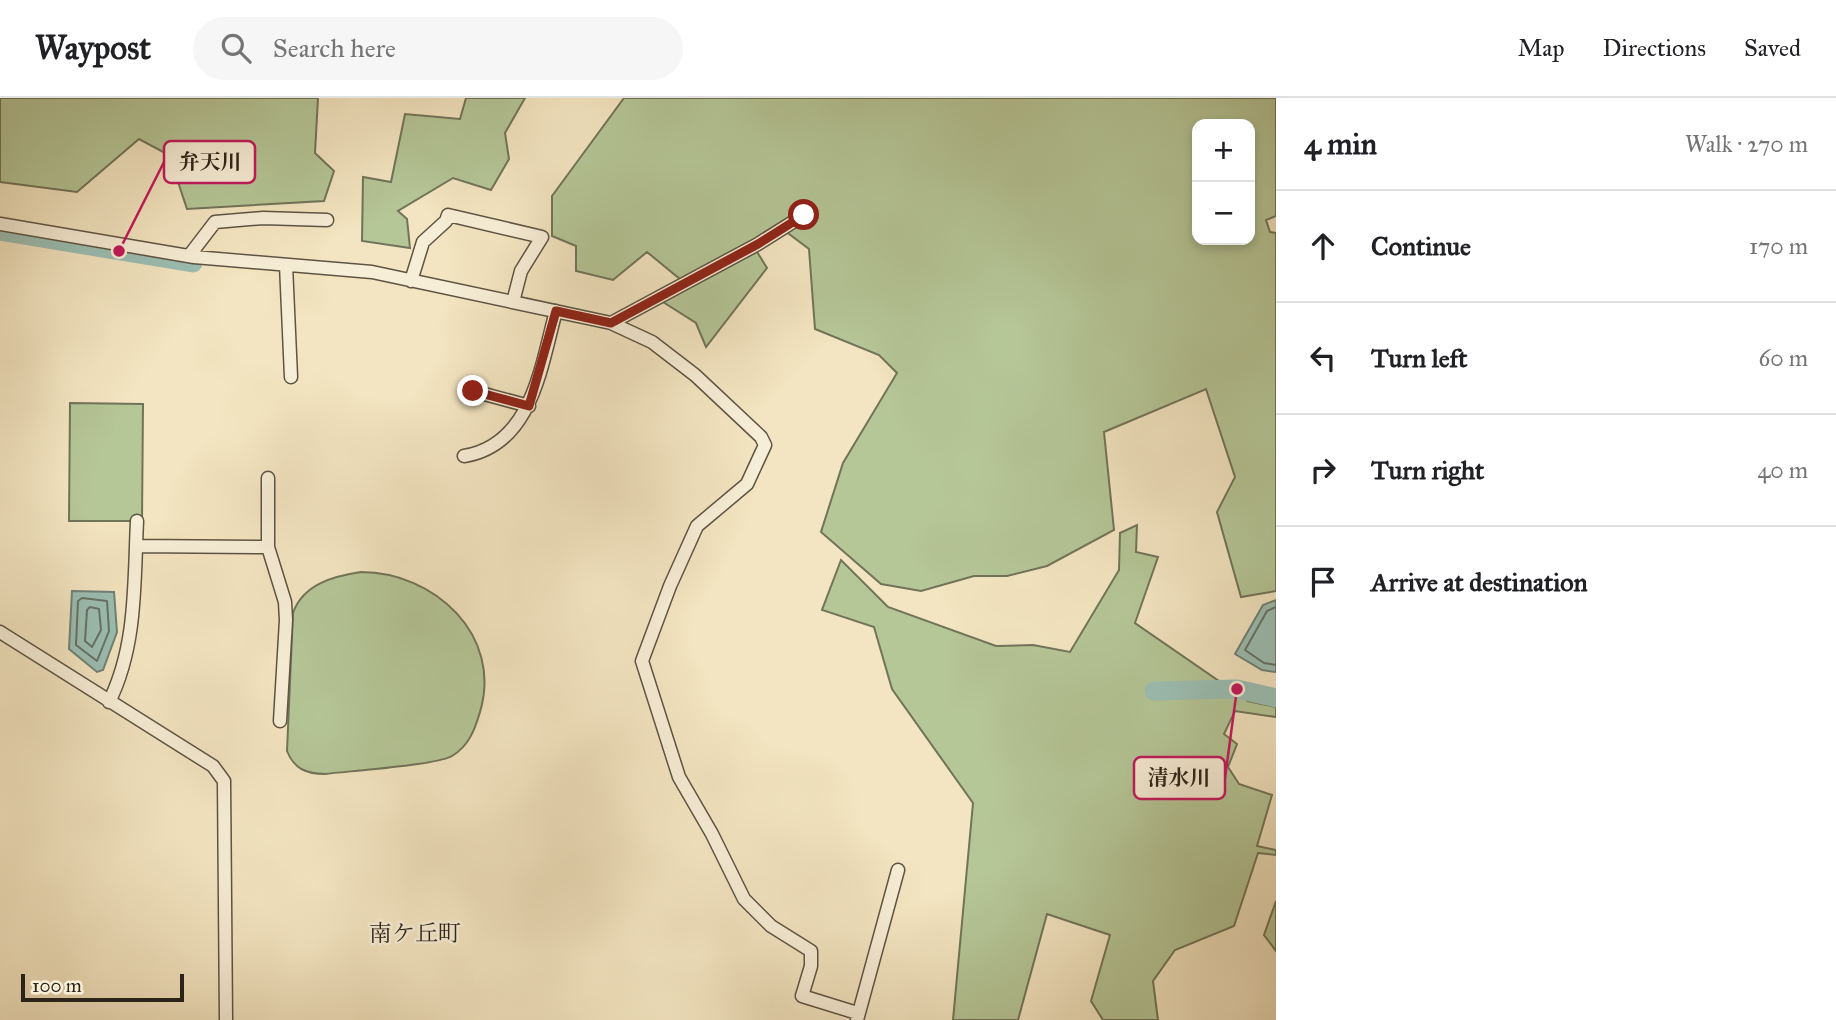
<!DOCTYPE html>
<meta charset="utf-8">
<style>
:root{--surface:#fff;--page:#f6f6f6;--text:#202124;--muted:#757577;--line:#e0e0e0}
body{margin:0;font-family:"IM FELL Great Primer","Noto Serif JP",serif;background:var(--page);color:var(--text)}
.controls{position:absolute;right:21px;top:21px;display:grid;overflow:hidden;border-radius:14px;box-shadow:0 4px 10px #0003}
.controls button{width:63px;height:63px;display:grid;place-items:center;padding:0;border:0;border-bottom:2px solid var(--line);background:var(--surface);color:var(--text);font:35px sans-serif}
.scale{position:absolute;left:21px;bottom:18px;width:163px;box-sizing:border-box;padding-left:7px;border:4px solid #2d2319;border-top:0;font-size:19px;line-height:24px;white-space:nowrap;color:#2d2319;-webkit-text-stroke:5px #f7eed7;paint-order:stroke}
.stop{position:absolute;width:21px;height:21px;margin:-16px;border:5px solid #8f2418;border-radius:50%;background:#fff}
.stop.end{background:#8f2418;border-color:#fff;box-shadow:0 2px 7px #0008}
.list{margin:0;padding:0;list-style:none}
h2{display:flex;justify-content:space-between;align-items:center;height:91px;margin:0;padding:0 28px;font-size:30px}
h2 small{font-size:23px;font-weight:400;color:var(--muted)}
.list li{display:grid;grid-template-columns:46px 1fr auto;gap:21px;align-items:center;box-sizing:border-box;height:112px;padding:0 28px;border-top:2px solid var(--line)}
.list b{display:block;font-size:26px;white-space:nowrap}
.list em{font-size:23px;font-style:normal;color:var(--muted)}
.icon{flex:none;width:38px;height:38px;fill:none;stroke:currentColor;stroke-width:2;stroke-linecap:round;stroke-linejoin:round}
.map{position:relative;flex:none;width:1276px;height:922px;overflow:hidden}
header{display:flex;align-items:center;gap:42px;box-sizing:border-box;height:98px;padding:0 35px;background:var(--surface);border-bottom:2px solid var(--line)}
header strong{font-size:33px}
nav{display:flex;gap:38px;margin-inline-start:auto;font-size:24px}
.search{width:490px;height:63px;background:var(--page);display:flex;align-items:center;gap:18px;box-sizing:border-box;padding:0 24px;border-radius:38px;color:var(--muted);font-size:26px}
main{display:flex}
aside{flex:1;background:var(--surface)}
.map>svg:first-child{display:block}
.green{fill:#b5c697;stroke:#717458;stroke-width:2;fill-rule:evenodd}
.water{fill:#9bbfb4;stroke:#6f8176;stroke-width:2}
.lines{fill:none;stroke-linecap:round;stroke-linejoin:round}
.shore{stroke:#647166;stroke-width:2}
.river{stroke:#9bbfb4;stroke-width:19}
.street-casing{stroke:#5e5443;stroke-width:15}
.street{stroke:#f7eed7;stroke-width:12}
.route{stroke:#8f2418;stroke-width:9}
.labels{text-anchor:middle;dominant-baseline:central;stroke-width:5;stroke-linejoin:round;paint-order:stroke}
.quarter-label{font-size:23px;fill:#2d2319;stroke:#f7eed7}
.leader{fill:none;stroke:#c2185b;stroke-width:2.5}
.callout-dot{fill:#c2185b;stroke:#f7eed7;stroke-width:2.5}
.callout{fill:#f7eed7;stroke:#c2185b;stroke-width:2.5}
.callout-label{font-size:21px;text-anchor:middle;font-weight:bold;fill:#2d2319}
</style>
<header>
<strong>Waypost</strong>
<div class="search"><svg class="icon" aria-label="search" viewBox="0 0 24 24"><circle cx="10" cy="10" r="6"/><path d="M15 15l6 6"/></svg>Search here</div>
<nav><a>Map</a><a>Directions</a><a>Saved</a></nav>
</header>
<main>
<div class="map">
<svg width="1276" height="922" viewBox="0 0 1276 922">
<rect width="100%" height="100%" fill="#f3e5c1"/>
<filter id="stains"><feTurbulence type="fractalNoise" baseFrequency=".00286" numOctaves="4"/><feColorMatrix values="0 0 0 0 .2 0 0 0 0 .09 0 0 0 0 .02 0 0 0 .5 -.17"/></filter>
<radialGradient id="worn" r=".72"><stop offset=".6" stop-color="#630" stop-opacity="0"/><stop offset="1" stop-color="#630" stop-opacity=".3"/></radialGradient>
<path class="green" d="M0,0H318L315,55L334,73L324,103L187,111L169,57L139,41L77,94L0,84Z
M466,0H525L505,35L509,61L491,92L453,80L398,113L407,121L410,150L362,143L363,79L391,84L405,16L460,21Z
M624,0H1276V118L1266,122L1270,134L1276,135V493L1241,499L1217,414L1235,379L1206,291L1104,334L1114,432L1047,468L1007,478H974L921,493L881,486L821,434L843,365L897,275L879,257L815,231L809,151L777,127L751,144L767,170L706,249L696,225L663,204L681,182L647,154L613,182L576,173V148L552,138V98ZM1197,26H1250V142H1197Z
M70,305L143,306L142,423H69Z
M1137,427L1136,454L1158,459L1135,525L1248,603L1276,609V619L1235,613L1224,636L1237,646L1228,669L1239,686L1272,697L1257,748L1276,752V757L1258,755L1234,828L1175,852L1153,883L1158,922H1103L1091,903L1110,837L1047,816L1018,922H953L973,705L892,591L874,529L822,512L841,462L888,509L996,548L1033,547L1070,554L1119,472L1120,435Z
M361,474C434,474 503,537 480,614C475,631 469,648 452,658C437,667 349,673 325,676C307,676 294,671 287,653L293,515C303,486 334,478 361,474Z
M1276,803V853L1264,837Z"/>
<path class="water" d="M72,493L114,494L117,534L103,572L97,574L69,551Z
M1276,502V574L1262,572L1235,556L1263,507Z"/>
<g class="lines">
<path class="shore" d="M82,500L107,503L109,533L97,563L76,547L78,503Z
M90,509L99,511L101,532L92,549L85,543L87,512Z
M1276,509L1267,513L1245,552L1264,565L1276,567"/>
<path class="river" d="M0,133L193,165
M1154,593L1237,591L1276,600"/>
<g class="street-casing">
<path id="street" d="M0,126L194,159L372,174L611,225L652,244L695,277L761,339L765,347L747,386L697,428L670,488L642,563L679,679L712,736L744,801L771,828L811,853V868L802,898L857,915
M189,158L215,124L263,120L327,122
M286,167L291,279
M411,183L423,144L446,123L448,117L542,139L521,173L513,204
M611,225L758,146L804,117
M473,293L529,308
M464,358C532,347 541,268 556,213
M268,380V449L285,504L286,522L280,623
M136,448L268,449
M0,534L213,668L224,683L226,922
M109,604C137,548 134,484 137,423
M857,922L898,772"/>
</g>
<use href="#street" class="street"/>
</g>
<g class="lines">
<path class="route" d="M473,293L529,308L556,213L611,225L758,146L804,117"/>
</g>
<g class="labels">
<g class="quarter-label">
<text x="415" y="835">南ケ丘町</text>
</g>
</g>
<path class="leader" d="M119 153L164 64M1237 591L1225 680"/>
<g class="callout-dot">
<circle cx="119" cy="153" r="7"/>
<circle cx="1237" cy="591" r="7"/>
</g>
<g class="callout">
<rect x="164" y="43" width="91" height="42" rx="7"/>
<rect x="1134" y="659" width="91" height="42" rx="7"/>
</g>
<g class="callout-label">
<text x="210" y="71">弁天川</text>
<text x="1179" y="687">清水川</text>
</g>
<rect width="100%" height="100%" filter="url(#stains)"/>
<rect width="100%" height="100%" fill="url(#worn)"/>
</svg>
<div class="controls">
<button>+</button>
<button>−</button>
</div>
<div class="scale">100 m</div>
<div class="stop" style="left:804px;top:117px"></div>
<div class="stop end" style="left:473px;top:293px"></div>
</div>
<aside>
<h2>4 min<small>Walk · 270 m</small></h2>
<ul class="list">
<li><svg class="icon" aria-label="ahead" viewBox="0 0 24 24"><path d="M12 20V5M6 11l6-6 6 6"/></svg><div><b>Continue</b></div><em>170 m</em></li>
<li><svg class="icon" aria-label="left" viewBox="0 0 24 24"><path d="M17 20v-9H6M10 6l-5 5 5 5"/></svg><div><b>Turn left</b></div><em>60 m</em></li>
<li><svg class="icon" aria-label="right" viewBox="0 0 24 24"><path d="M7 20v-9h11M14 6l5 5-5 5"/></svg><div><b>Turn right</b></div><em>40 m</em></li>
<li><svg class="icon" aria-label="arrive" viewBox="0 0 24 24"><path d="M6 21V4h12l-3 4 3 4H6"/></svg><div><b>Arrive at destination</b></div></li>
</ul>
</aside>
</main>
